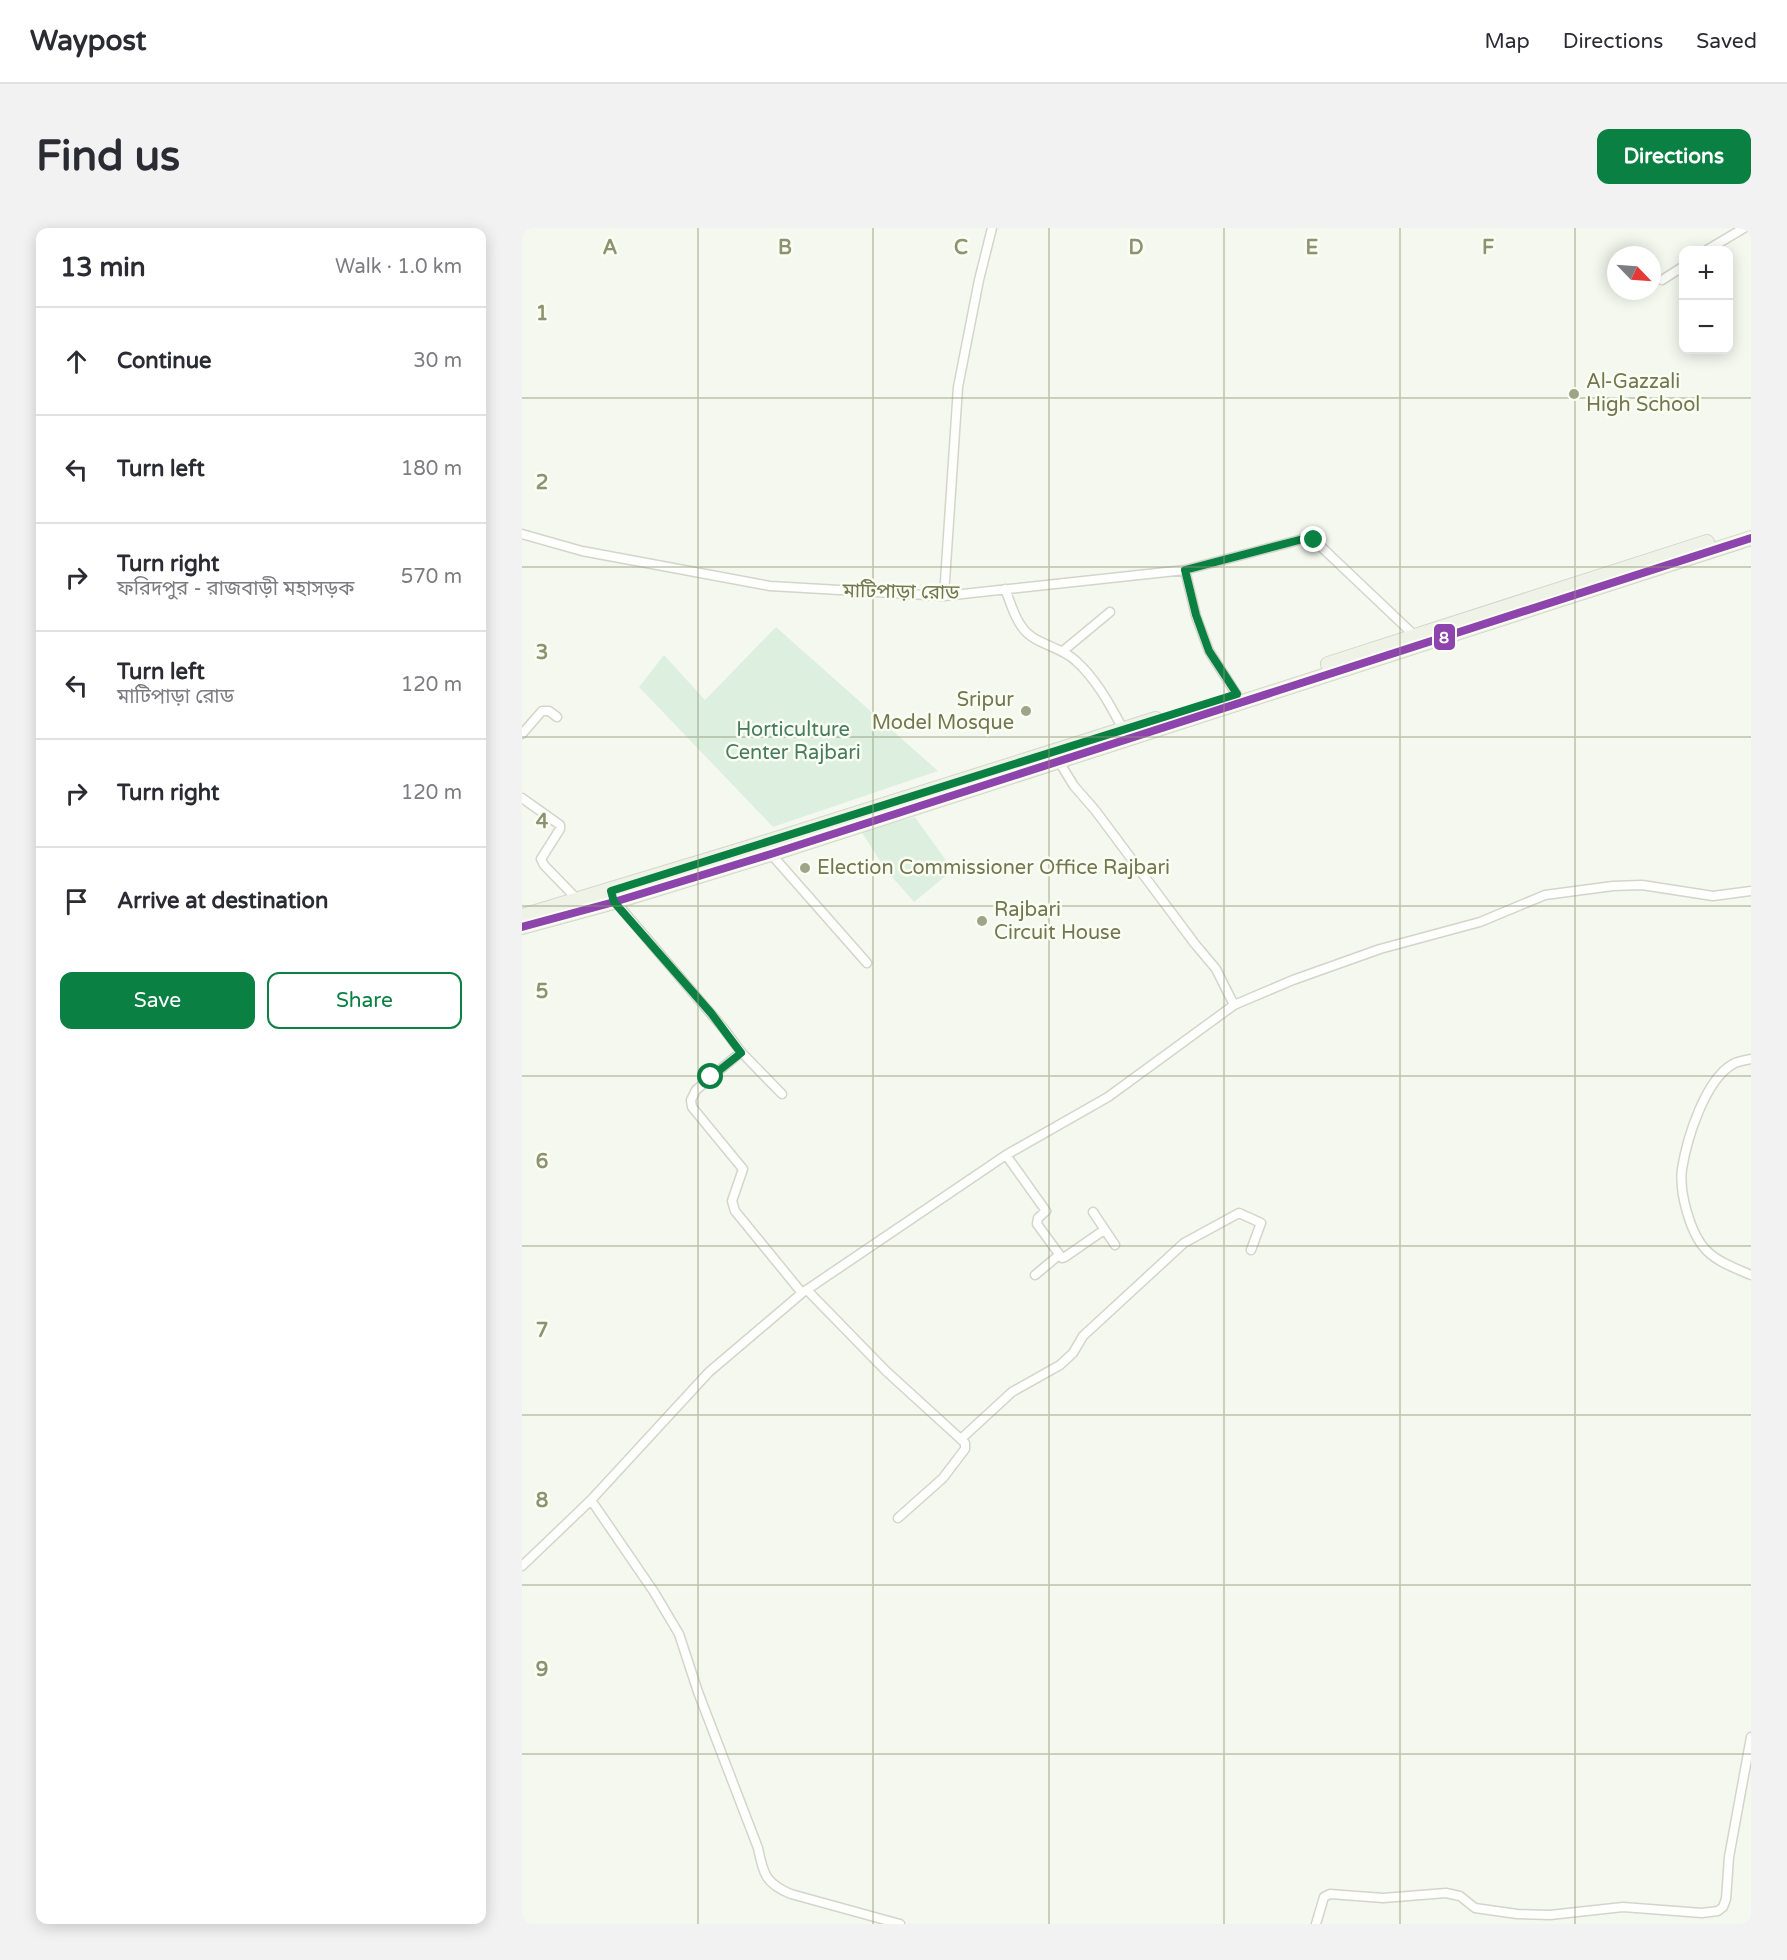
<!DOCTYPE html>
<meta charset="utf-8">
<style>
:root{--surface:#fff;--page:#f2f2f3;--text:#2b2b33;--muted:#7c7c81;--line:#e1e1e2;--accent:#0b8043}
body{margin:0;font-family:"Varela Round","Noto Sans Bengali",sans-serif;background:var(--page);color:var(--text)}
.controls{position:absolute;right:18px;top:18px;display:grid;overflow:hidden;border-radius:12px;box-shadow:0 3px 15px #0003}
.controls button{width:54px;height:54px;display:grid;place-items:center;padding:0;border:0;border-bottom:2px solid var(--line);background:var(--surface);color:var(--text);font:30px sans-serif}
.compass{position:absolute;left:1085px;top:18px;width:54px;height:54px;border-radius:50%;background:var(--surface);box-shadow:0 3px 15px #0003;rotate:115deg}
.stop{position:absolute;width:18px;height:18px;margin:-14px;border:4px solid #0b8043;border-radius:50%;background:#fff}
.stop.end{background:#0b8043;border-color:#fff;box-shadow:0 2px 6px #0008}
.list{margin:0;padding:0;list-style:none}
h2{display:flex;justify-content:space-between;align-items:center;height:78px;margin:0;padding:0 24px;font-size:26px}
h2 small{font-size:20px;font-weight:400;color:var(--muted)}
.list li{display:grid;grid-template-columns:39px 1fr auto;gap:18px;align-items:center;box-sizing:border-box;height:108px;padding:0 24px;border-top:2px solid var(--line)}
.list b{display:block;font-size:22px;white-space:nowrap}
.list p{margin:0;font-size:20px;white-space:nowrap;color:var(--muted)}
.list em{font-size:20px;font-style:normal;color:var(--muted)}
.actions{display:flex;gap:12px;padding:18px 24px}
.actions a{flex:1;padding:14px 0;border:2px solid var(--accent);border-radius:12px;text-align:center;font-size:21px;color:var(--accent)}
.actions .main{background:var(--accent);color:#fff}
.icon{flex:none;width:33px;height:33px;fill:none;stroke:currentColor;stroke-width:2;stroke-linecap:round;stroke-linejoin:round}
.map{position:relative;flex:none;width:1229px;height:1696px;overflow:hidden;border-radius:12px}
header{display:flex;align-items:center;gap:36px;box-sizing:border-box;height:84px;padding:0 30px;background:var(--surface);border-bottom:2px solid var(--line)}
header strong{font-size:28px}
nav{display:flex;gap:33px;margin-inline-start:auto;font-size:21px}
.intro{display:flex;align-items:center;justify-content:space-between;box-sizing:border-box;height:144px;padding:0 36px}
h1{margin:0;font-size:42px}
.button{padding:15px 27px;border-radius:12px;background:var(--accent);color:#fff;font-size:21px;font-weight:700}
main{display:flex;gap:36px;padding:0 36px}
aside{flex:1;background:var(--surface);border-radius:12px;box-shadow:0 3px 15px #0003}
.map>svg:first-child{display:block}
.green{fill:#ddf0e0}
.lines{fill:none;stroke-linecap:round;stroke-linejoin:round}
.minor-casing{stroke:#d3d5ca;stroke-width:11}
.primary-casing{stroke:#d4d6c9;stroke-width:16}
.minor{stroke:#fefefd;stroke-width:8}
.primary{stroke:#eef2e7;stroke-width:14}
.bus-1-casing{stroke:#fafef2;stroke-width:12}
.bus-1{stroke:#8e44ad;stroke-width:8}
.route{stroke:#0b8043;stroke-width:8}
.grid{fill:none;stroke:#8e9271;stroke-width:1.5;stroke-opacity:0.55}
.poi-dot{fill:#a0a487;stroke:#fafef2;stroke-width:2}
.labels{text-anchor:middle;dominant-baseline:central;stroke-width:5;stroke-linejoin:round;paint-order:stroke}
.poi-label{font-size:20px;fill:#73764f;stroke:#fafef2;text-anchor:start}
.street-label{font-size:20px;fill:#73764f;stroke:#fafef2}
.park-label{font-size:20px;fill:#477b5e;stroke:#fafef2}
.grid-label{font-size:20px;text-anchor:middle;font-weight:bold;fill:#8e9271;stroke:#fafef2;stroke-width:5;stroke-linejoin:round;paint-order:stroke}
.line-badge{stroke:#fafef2;stroke-width:2}
.badge-label{font-size:16px;text-anchor:middle;font-weight:bold;fill:#fff}
</style>
<header>
<strong>Waypost</strong>
<nav><a>Map</a><a>Directions</a><a>Saved</a></nav>
</header>
<div class="intro"><h1>Find us</h1><a class="button">Directions</a></div>
<main>
<aside>
<h2>13 min<small>Walk · 1.0 km</small></h2>
<ul class="list">
<li><svg class="icon" aria-label="ahead" viewBox="0 0 24 24"><path d="M12 20V5M6 11l6-6 6 6"/></svg><div><b>Continue</b></div><em>30 m</em></li>
<li><svg class="icon" aria-label="left" viewBox="0 0 24 24"><path d="M17 20v-9H6M10 6l-5 5 5 5"/></svg><div><b>Turn left</b></div><em>180 m</em></li>
<li><svg class="icon" aria-label="right" viewBox="0 0 24 24"><path d="M7 20v-9h11M14 6l5 5-5 5"/></svg><div><b>Turn right</b><p>ফরিদপুর - রাজবাড়ী মহাসড়ক</p></div><em>570 m</em></li>
<li><svg class="icon" aria-label="left" viewBox="0 0 24 24"><path d="M17 20v-9H6M10 6l-5 5 5 5"/></svg><div><b>Turn left</b><p>মাটিপাড়া রোড</p></div><em>120 m</em></li>
<li><svg class="icon" aria-label="right" viewBox="0 0 24 24"><path d="M7 20v-9h11M14 6l5 5-5 5"/></svg><div><b>Turn right</b></div><em>120 m</em></li>
<li><svg class="icon" aria-label="arrive" viewBox="0 0 24 24"><path d="M6 21V4h12l-3 4 3 4H6"/></svg><div><b>Arrive at destination</b></div></li>
</ul>
<div class="actions"><a class="main">Save</a><a>Share</a></div>
</aside>
<div class="map">
<svg width="1229" height="1696" viewBox="0 0 1229 1696">
<rect width="100%" height="100%" fill="#f5f8ef"/>
<path class="green" d="M254,399L416,543L251,599L117,459L142,427L183,472Z
M393,589L431,642L392,674L363,641L339,603Z"/>
<g class="lines">
<g class="minor-casing">
<path id="minor" d="M1185,22L1222,0
M1140,52L1162,38
M0,306L60,323L248,358L422,368L663,342L674,388L687,423L715,467
M663,342L785,310L792,312L892,407
M483,361C488,373 492,389 500,399C512,417 539,418 554,433C575,452 588,477 601,501
M422,368L436,159L457,52L470,0
M541,423L588,384
M0,506L20,483H27L35,489
M536,532L552,558L573,582L673,716L694,741L712,777
M0,570L38,597V601L19,631L22,637L56,672
M249,626L345,735
M92,672L202,801L219,824L174,862L169,872L170,879L221,941L210,973L213,983L280,1065
M219,824L260,866
M1229,831C1223,832 1216,833 1211,836C1183,852 1165,910 1160,941C1157,964 1168,1006 1185,1023C1196,1034 1215,1041 1229,1047
M484,927L524,983L516,990L515,996L540,1030L543,1029L582,1002
M571,984L593,1017
M513,1047L537,1027
M285,1062L364,1143L443,1215V1221L421,1250L376,1290
M440,1210L490,1164L538,1137L551,1125L561,1108L662,1015L717,985L739,995L729,1022
M69,1272L132,1364L157,1406L176,1464L236,1620C241,1646 244,1656 269,1666L378,1696
M0,1338L69,1272L187,1144L280,1065L484,927L586,869L712,777L771,752L858,721L958,694L1023,667L1091,658L1120,657L1191,668L1229,663
M794,1696L802,1669L808,1666L861,1670L924,1665L938,1668L953,1680L995,1686L1028,1687L1101,1679L1180,1685L1196,1683L1201,1679L1204,1671L1207,1629L1229,1509"/>
</g>
<g class="primary-casing">
<path id="primary" d="M806,436L1185,314
M0,688L222,621L634,491
M0,699L92,674L249,626L1229,310"/>
</g>
<use href="#minor" class="minor"/>
<use href="#primary" class="primary"/>
<g class="bus-1-casing">
<path id="bus-1" d="M0,699L92,674L249,626L1229,310"/>
</g>
<use href="#bus-1" class="bus-1"/>
</g>
<g class="lines">
<path class="route" d="M189,849L219,825L189,785L92,674L89,663L715,466L687,423L674,387L663,342L785,310L792,312"/>
</g>
<path class="grid" d="M176,0V1696M351,0V1696M527,0V1696M702,0V1696M878,0V1696M1053,0V1696M0,170H1229M0,339H1229M0,509H1229M0,678H1229M0,848H1229M0,1018H1229M0,1187H1229M0,1357H1229M0,1526H1229"/>
<g class="poi-dot">
<circle cx="1052" cy="166" r="6"/>
<circle cx="504" cy="483" r="6"/>
<circle cx="283" cy="640" r="6"/>
<circle cx="460" cy="693" r="6"/>
</g>
<g class="labels">
<g class="poi-label">
<text x="1064" y="154">Al-Gazzali<tspan x="1064" dy="23">High School</tspan></text>
<text x="492" y="472" text-anchor="end">Sripur<tspan x="492" dy="23">Model Mosque</tspan></text>
<text x="295" y="640">Election Commissioner Office Rajbari</text>
<text x="472" y="682">Rajbari<tspan x="472" dy="23">Circuit House</tspan></text>
</g>
<g class="street-label">
<text transform="translate(379 364) rotate(1)">মাটিপাড়া রোড</text>
</g>
<g class="park-label">
<text x="271" y="502">Horticulture<tspan x="271" dy="23">Center Rajbari</tspan></text>
</g>
</g>
<g class="grid-label">
<text x="88" y="26">A</text>
<text x="263" y="26">B</text>
<text x="439" y="26">C</text>
<text x="614" y="26">D</text>
<text x="790" y="26">E</text>
<text x="966" y="26">F</text>
<text x="20" y="92">1</text>
<text x="20" y="261">2</text>
<text x="20" y="431">3</text>
<text x="20" y="600">4</text>
<text x="20" y="770">5</text>
<text x="20" y="940">6</text>
<text x="20" y="1109">7</text>
<text x="20" y="1279">8</text>
<text x="20" y="1448">9</text>
</g>
<rect class="line-badge" x="911" y="395" width="23" height="28" rx="6" fill="#8e44ad"/>
<g class="badge-label">
<text x="922" y="415">8</text>
</g>
</svg>
<div class="controls">
<button>+</button>
<button>−</button>
</div>
<svg class="compass" viewBox="-18 -18 36 36"><path d="M0-13l5 13h-10z" fill="#e53935"/><path d="M0 13l5-13h-10z" fill="#7c7c81"/></svg>
<div class="stop" style="left:189px;top:849px"></div>
<div class="stop end" style="left:792px;top:312px"></div>
</div>
</main>
